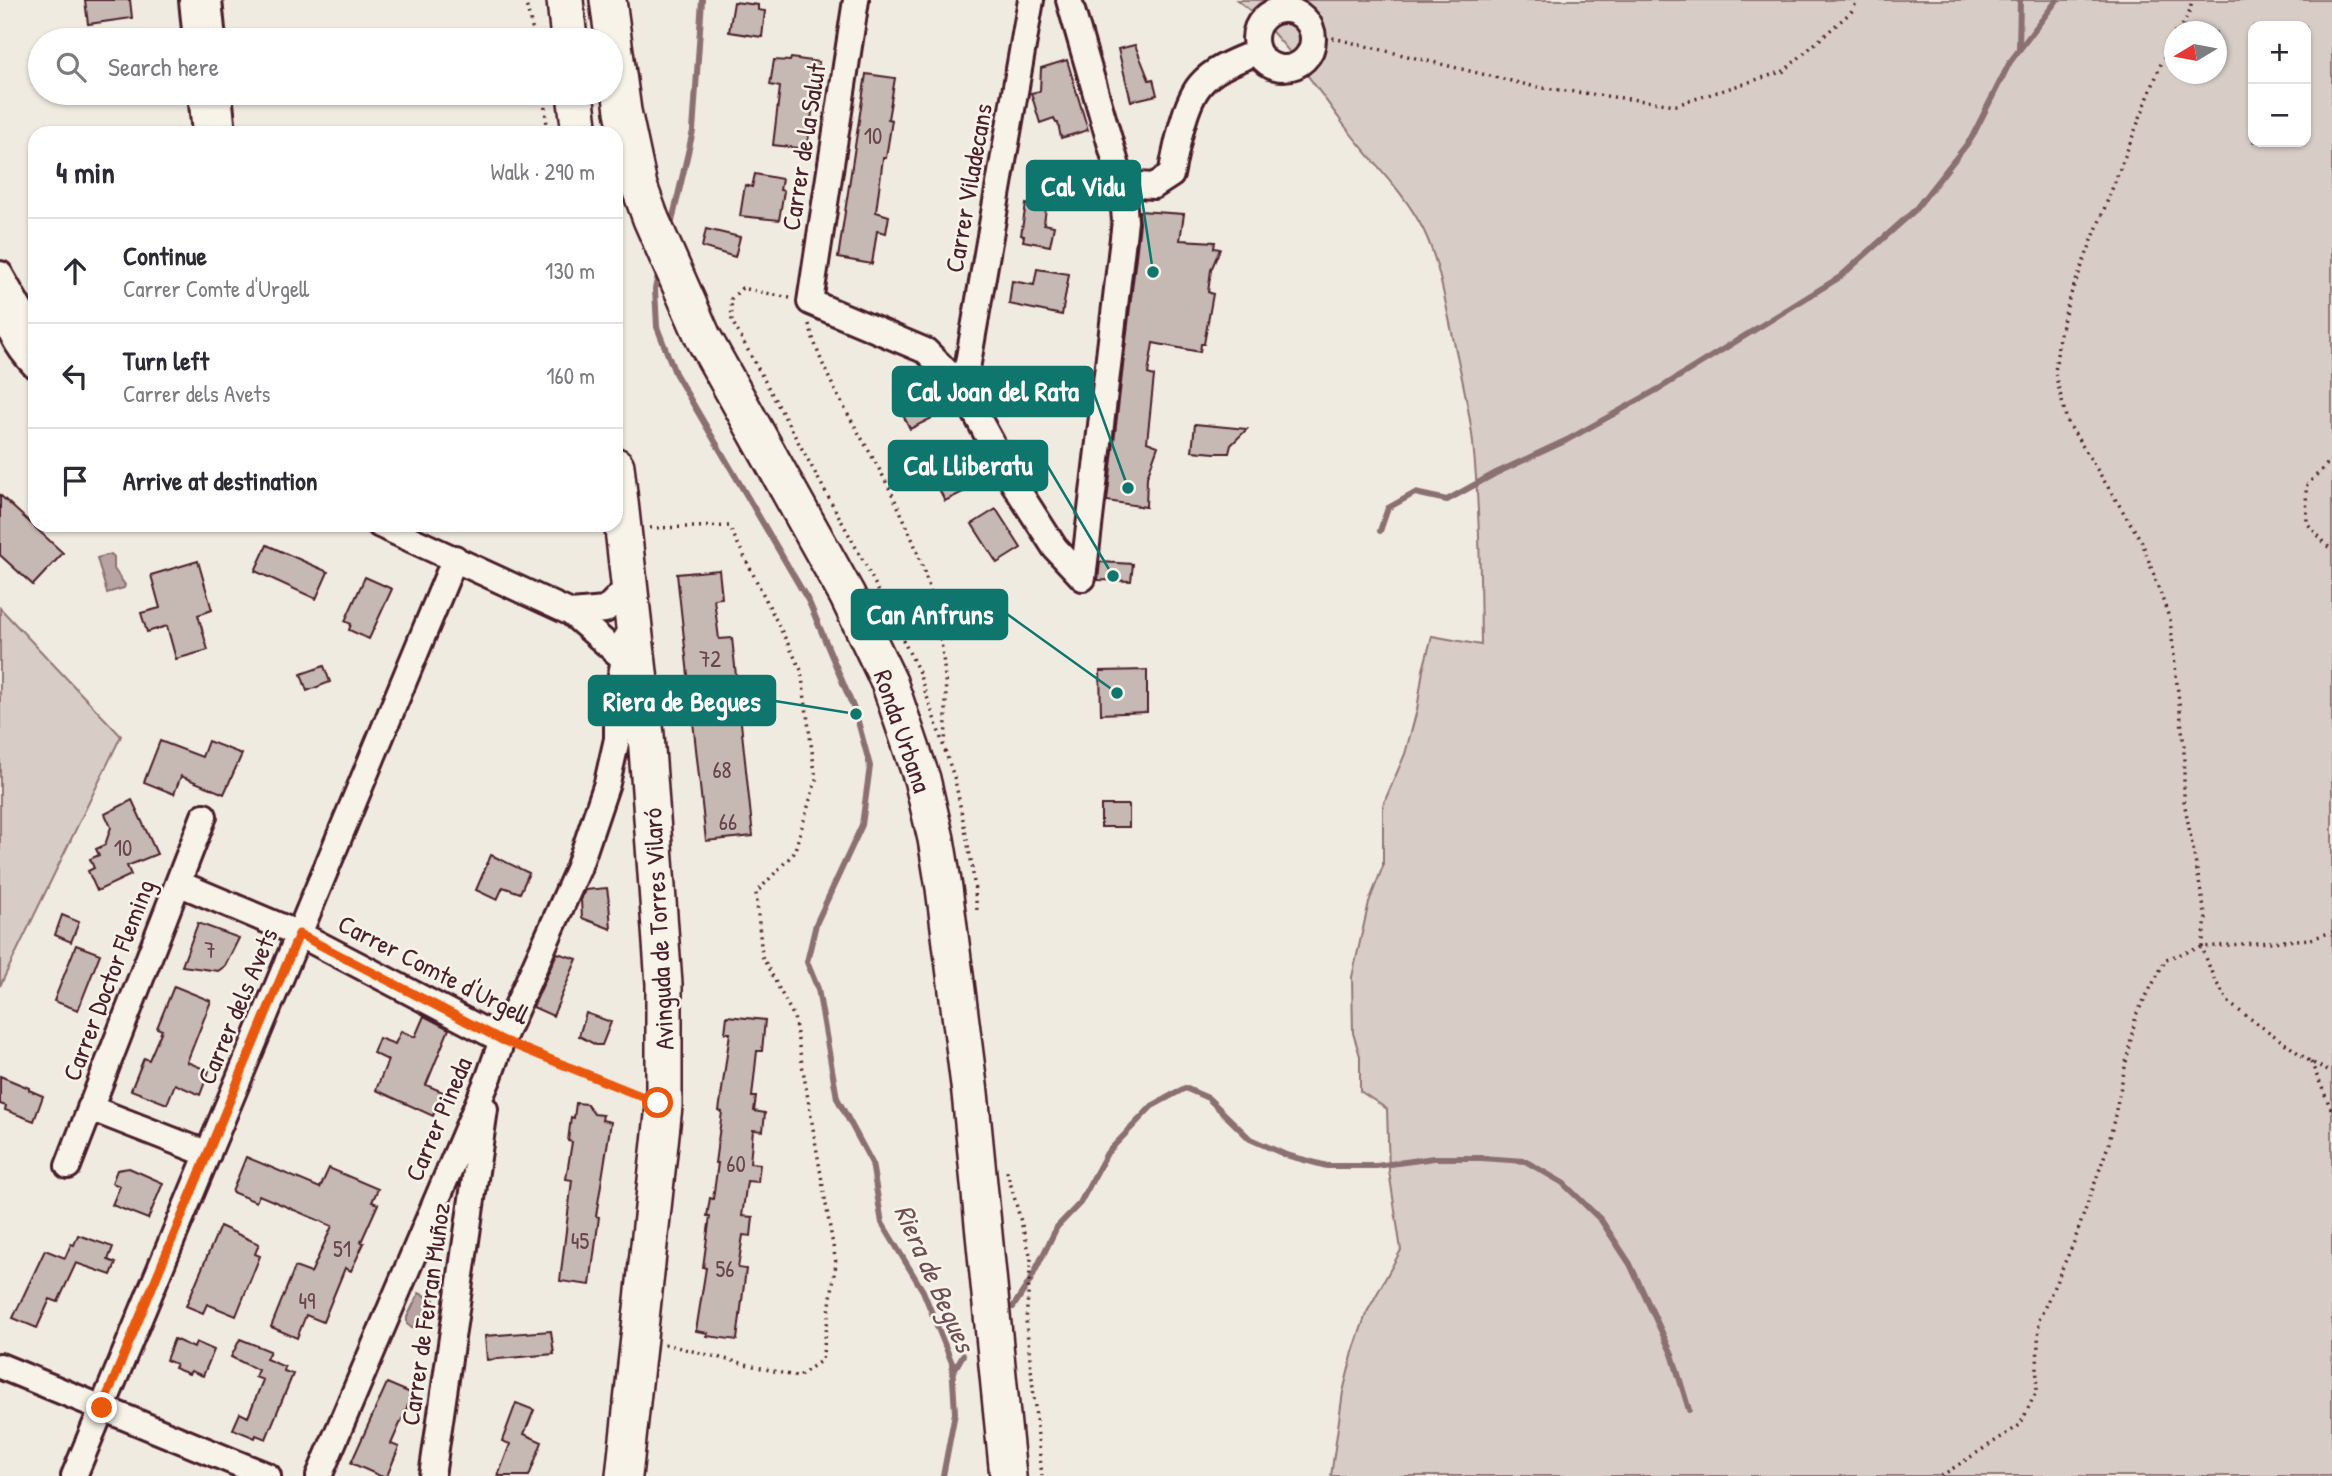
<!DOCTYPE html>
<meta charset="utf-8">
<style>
:root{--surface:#fff;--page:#f2f2f3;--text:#2b2b33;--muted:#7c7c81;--line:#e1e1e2}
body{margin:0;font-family:"Patrick Hand",sans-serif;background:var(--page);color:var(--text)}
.controls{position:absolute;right:21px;top:21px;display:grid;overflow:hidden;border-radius:14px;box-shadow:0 2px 5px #0004}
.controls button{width:63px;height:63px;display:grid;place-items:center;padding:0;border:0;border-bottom:2px solid var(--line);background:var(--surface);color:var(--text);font:35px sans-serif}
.compass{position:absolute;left:2164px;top:21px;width:63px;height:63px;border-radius:50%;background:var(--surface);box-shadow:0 2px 5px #0004;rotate:260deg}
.stop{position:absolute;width:21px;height:21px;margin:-16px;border:5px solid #ea580c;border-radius:50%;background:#fff}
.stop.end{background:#ea580c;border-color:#fff;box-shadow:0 2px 7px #0008}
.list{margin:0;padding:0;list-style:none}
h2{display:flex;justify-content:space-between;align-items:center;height:91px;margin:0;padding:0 28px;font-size:30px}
h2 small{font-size:23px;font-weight:400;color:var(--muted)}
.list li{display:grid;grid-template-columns:46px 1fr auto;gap:21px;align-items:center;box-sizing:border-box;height:105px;padding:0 28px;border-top:2px solid var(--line)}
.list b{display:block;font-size:26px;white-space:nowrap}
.list p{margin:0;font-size:23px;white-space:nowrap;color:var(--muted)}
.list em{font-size:23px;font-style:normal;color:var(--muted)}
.icon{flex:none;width:38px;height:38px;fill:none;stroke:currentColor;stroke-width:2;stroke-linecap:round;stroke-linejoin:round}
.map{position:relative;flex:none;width:2332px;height:1476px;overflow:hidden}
.search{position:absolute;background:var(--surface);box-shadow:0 2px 5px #0004;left:28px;top:28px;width:595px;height:77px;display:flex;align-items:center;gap:18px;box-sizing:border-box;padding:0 24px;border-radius:38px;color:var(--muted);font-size:26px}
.panel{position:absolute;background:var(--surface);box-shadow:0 2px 5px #0004;left:28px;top:126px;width:595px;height:406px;border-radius:21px}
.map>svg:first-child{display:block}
.green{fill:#d8cdc6;stroke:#917678;stroke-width:2;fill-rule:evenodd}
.water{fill:#b7a4a2;stroke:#8b6f72;stroke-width:2}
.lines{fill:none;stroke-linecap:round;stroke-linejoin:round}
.stream{stroke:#8b6f72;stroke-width:6}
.building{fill:#c6b8b3;stroke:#4a1f2b;stroke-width:2}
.street-casing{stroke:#4a1f2b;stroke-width:30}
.secondary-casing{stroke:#4a1f2b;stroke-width:40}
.path{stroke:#4a1f2b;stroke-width:3.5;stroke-dasharray:2 5;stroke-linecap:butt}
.street{stroke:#f7f3e8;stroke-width:24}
.secondary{stroke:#f7f3e8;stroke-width:35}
.route{stroke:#ea580c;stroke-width:9}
.labels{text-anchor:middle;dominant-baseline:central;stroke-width:5;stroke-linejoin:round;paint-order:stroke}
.number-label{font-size:23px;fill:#69454d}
.street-label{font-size:26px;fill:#4a1f2b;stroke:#f7f3e8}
.water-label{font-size:28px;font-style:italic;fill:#704e55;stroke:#f7f3e8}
.leader{fill:none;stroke:#0f766e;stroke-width:2.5}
.callout-dot{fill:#0f766e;stroke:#f7f3e8;stroke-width:2.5}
.callout{fill:#0f766e;stroke:#0f766e;stroke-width:2.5}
.callout-label{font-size:28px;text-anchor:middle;font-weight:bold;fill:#fff}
</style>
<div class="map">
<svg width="2332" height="1476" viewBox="0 0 2332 1476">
<rect width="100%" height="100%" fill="#f0ebe0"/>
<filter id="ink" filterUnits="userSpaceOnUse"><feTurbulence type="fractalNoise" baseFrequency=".0143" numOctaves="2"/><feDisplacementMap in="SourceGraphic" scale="14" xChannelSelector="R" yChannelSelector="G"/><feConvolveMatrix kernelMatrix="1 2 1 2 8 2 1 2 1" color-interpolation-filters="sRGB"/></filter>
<g filter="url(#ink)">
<path class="green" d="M1237,0H2332V1476H1331L1343,1392L1353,1352L1366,1314L1401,1250L1389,1171L1387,1109L1360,1091V1056L1353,1033L1352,977L1369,902L1383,866V805L1405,754L1417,710L1423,670L1432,636L1481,645C1480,578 1480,510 1473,443C1469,402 1458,363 1450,323C1443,292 1438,260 1424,231C1403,189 1368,158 1341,121C1310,79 1279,31 1237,0ZM2253,26H2306V142H2253ZM2174,32H2216V74H2174Z
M0,608L121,736L0,986Z"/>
<path class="water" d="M111,554L114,557V569L125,585L124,588L107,593L97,558Z
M419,1293L434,1300L421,1324L412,1328L407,1324V1317Z"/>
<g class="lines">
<path class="stream" d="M2019,49L2020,0
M670,230L693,131L702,0
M659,271L655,289L657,327L675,373L809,602L856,714L870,766L862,825L816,924L807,962L818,989L837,1098L872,1163L882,1223L923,1291L952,1363L955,1413L943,1476
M1380,531L1388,508L1415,493L1447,500L1496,473L1567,440L1662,387L1840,277L1914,211L1971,139L2010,62L2057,0
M1013,1307L1030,1281L1057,1227L1080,1203L1107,1153L1152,1106L1185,1088L1208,1098L1250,1139L1286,1155L1327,1166H1376L1434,1158H1481L1525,1161L1563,1183L1601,1220L1630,1264L1672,1354L1689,1410
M953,1372L963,1355"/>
</g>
<path class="building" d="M85,0H130L132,18L88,24Z
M734,2L758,5V10L765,11L762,37L729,32Z
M1135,45L1149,80L1153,79L1157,95L1131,101L1118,49Z
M791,58L819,62L807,149L773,145L780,87L770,85L774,60L790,61Z
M1067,60L1088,130L1061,138L1058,123H1056L1054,118L1040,123L1031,93L1040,91L1041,68Z
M866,74L895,78L888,119L892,120L886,158H883L876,212L889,216L886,233L877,231L872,264L838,258Z
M755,174L782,179L780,190L784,191L779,220L740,216L745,185L752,187Z
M1026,204L1046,208L1044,224L1054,226L1050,246L1023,241L1024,236L1021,235Z
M1139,211L1184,214L1180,240L1215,242L1214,248L1220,249L1211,270L1208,292L1213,294L1204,344H1201L1200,352L1153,343L1148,374L1154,376L1147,442L1158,446L1147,477L1146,507L1107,501L1140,223Z
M706,229L740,237L735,257L702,247Z
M1037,269L1069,274L1062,315L1009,304L1012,281L1034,285Z
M924,377L932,391L927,393L938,415L910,429L902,413L906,411L896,390Z
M1195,424L1247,429L1231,445L1229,453H1215L1192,451Z
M961,453L977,485L945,501L929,469Z
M0,495L63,553L33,585L0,555Z
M996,509L1021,548L997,563L972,524Z
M267,545L328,572L316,599L255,571Z
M198,561L212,610L198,615L208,650L176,659L167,626L147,632L141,613L160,608L151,575Z
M1100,562L1133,564L1131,581L1098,580Z
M719,570L722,598L714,599L719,639L732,638L753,836L706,841L677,574Z
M365,577L392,589L369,639L349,630L351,624L345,621Z
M324,666L330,682L307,691L301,674Z
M1147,670V712L1101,714L1100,671Z
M160,741L202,757L208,741L242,754L224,794L181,776L174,794L144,782Z
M132,800L157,854L127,866L131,875L97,891L88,871L94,868L90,859L99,855L96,849L105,845L111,827L105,814Z
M1101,805H1129V827H1101Z
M491,855L529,873L520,893L503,887L497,900L476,890Z
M607,888L609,902L611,929L582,918L581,900L585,890Z
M62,915L79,922L71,942L55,935Z
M198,923L239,938L225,966L218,971L182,966Z
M76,945L100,954L78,1010L54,1001Z
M557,953L577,959L553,1016L533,1007Z
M174,986L211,1001L187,1062L209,1071L200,1095L175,1084L167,1104L131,1090L144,1058L149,1060L162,1030L157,1028Z
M586,1013L611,1022L602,1045H596L579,1036Z
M424,1016L449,1029L426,1085L443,1092L433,1116L376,1090L388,1060L373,1053L379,1038L395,1044L401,1031L415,1037Z
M727,1016L765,1020L762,1051H757L752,1097H756L754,1111L765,1113L763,1131L753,1130L750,1163L760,1164L758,1182L747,1181L742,1216L753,1217L751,1236L743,1235L738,1268L746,1269L737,1340L707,1336L708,1333L696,1331L706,1268L703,1267L710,1216H707L710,1198L713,1199L718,1163H715L722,1112L719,1111L730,1033H725Z
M0,1076L29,1088V1090L43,1096L34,1121L5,1110L6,1106L0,1104Z
M576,1103L587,1104L594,1114L603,1115L602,1120L611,1122L596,1216L599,1217L590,1285L560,1281L572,1180L566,1179L572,1142L568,1141L571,1117L574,1118Z
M246,1157L320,1188L329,1168L378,1189L372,1202L378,1204L361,1242L364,1243L351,1271L345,1268L323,1322L306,1315L297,1338L271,1327L295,1267L311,1273L332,1226L259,1195L256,1202L232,1192Z
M129,1168L163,1183L148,1219L112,1205L120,1186L112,1183L117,1170Z
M220,1226L259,1244L255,1254L260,1256L236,1316L207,1304L203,1313L186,1306Z
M78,1235L113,1247L108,1260L116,1263L111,1275L76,1263L58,1302L50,1299L37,1328L13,1318L45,1250L65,1258L71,1244L74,1245Z
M551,1331L554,1354L487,1360L485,1336Z
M174,1339L194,1348L196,1342L214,1350L203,1376L191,1371L189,1374L174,1368L176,1364L166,1360Z
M240,1339L270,1351L266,1359L285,1367L284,1371L293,1374L266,1439L256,1435L255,1438L233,1429L240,1413L248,1417L263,1380L255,1377L258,1370L231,1357Z
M387,1383L413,1394L391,1444L399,1447L387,1476H380L351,1463Z
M516,1403L534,1410L524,1434L542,1442L529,1476H498L510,1444L502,1441Z"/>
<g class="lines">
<g class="street-casing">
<path id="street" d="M192,0L196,40
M209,0L213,40
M856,0L810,302L926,351L960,385L1014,484L1055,548L1083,578L1125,221L1122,184L1069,0
M1255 39a29 29 0 1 1 58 0a29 29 0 1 1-58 0Z
M201,93L205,133
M219,93L223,133
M1122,184L1154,186L1171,175C1176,150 1184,104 1200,85C1214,68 1238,60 1257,52
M0,274L35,336
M0,299C8,328 14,344 35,366
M960,385L968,363L1031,0
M380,525L571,613L605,610L628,587
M571,613L624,659
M178,883L299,934L502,1040
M90,1108L208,1154
M68,1166L204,816
M0,1366L268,1476
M74,1476L455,558
M319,1476L489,1077L502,1040L578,869L607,783L617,739V696L624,659L625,640
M432,1476L485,1109"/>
</g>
<g class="secondary-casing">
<path id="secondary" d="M565,0L569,40
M608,0L623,111L639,186L651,219L703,337L847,595L889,682L922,779L936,839L944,888L970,1093L1008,1476
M575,93L580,133
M616,466L646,735L664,984V1106L624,1476"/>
</g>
<path class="path" d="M525,0L535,40
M2179,32L2190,11L2192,0
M1312,33L1536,87L1676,105L1784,71L1851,12L1858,0
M2174,39L2161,64L2069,299L2059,337L2055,373L2067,421L2142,542L2170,620L2184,747V801L2206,919L2202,947L2214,979L2230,1004L2311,1062L2332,1073
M543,93L548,133
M790,298L742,288L731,299L732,321L865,564L918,670L955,780L972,865L977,910
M809,324C824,382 859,430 886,482C931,570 951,645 945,744
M2332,459L2306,486L2307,523L2332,551
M650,528L729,526L801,670L816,780L794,853L756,893L762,956L794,1017L836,1263L822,1360L798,1377L664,1344
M523,1048L636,1094
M2311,1062L2332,1111
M1007,1171L1031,1258L1026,1320L1042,1476
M1941,1476L2020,1425L2036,1392L2039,1320L2074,1242L2109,1143L2136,1015L2166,959L2202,947L2311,939L2332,932"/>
<use href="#street" class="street"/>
<use href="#secondary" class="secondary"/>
</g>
</g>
<g class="lines" filter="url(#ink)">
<path class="route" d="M102,1408L299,934L502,1040L658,1103"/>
</g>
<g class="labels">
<g class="number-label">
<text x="873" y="135">10</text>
<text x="710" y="658">72</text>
<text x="722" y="769">68</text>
<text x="728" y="821">66</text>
<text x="123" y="847">10</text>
<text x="210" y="949">7</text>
<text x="736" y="1163">60</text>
<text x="580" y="1240">45</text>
<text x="342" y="1248">51</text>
<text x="725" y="1268">56</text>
<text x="307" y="1300">49</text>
</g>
<g class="street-label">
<text transform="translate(803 147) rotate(-81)">Carrer de la Salut</text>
<text transform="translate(968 188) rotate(-80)">Carrer Viladecans</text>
<text transform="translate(903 731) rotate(71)">Ronda Urbana</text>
<text transform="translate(658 929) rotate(-93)">Avinguda de Torres Vilaró</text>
<text transform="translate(434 969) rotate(27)">Carrer Comte d'Urgell</text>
<text transform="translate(108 980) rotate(-69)">Carrer Doctor Fleming</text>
<text transform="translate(237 1006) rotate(-67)">Carrer dels Avets</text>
<text transform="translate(438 1119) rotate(-67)">Carrer Pineda</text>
<text transform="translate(425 1314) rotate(-82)">Carrer de Ferran Muñoz</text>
</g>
<g class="water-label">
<text transform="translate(935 1278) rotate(66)">Riera de Begues</text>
</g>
</g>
<path class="leader" d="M1153 272L1140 186M1128 488L1093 391M1113 576L1047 465M1117 693L1007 614M856 714L775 701"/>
<g class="callout-dot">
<circle cx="1153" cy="272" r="7"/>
<circle cx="1128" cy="488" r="7"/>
<circle cx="1113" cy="576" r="7"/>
<circle cx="1117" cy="693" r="7"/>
<circle cx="856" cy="714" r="7"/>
</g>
<g class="callout">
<rect x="1027" y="161" width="113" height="49" rx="7"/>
<rect x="893" y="367" width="200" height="49" rx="7"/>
<rect x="889" y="441" width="158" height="49" rx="7"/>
<rect x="852" y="590" width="155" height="49" rx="7"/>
<rect x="589" y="676" width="186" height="49" rx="7"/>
</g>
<g class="callout-label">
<text x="1083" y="196">Cal Vidu</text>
<text x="993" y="401">Cal Joan del Rata</text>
<text x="968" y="475">Cal Lliberatu</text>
<text x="930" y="624">Can Anfruns</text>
<text x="682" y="711">Riera de Begues</text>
</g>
</svg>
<div class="controls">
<button>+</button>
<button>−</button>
</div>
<svg class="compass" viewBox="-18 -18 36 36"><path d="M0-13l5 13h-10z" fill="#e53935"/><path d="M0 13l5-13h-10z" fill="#7c7c81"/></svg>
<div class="stop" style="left:658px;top:1103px"></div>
<div class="stop end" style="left:102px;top:1408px"></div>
<div class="search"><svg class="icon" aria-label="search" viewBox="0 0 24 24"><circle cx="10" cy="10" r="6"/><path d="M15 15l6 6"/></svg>Search here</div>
<section class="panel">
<h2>4 min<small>Walk · 290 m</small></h2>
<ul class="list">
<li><svg class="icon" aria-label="ahead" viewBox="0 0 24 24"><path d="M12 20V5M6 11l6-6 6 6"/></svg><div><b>Continue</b><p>Carrer Comte d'Urgell</p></div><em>130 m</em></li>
<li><svg class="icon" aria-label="left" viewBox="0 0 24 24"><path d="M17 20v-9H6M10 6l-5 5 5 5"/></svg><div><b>Turn left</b><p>Carrer dels Avets</p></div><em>160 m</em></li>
<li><svg class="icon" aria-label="arrive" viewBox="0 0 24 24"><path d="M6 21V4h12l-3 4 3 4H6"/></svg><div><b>Arrive at destination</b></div></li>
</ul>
</section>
</div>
